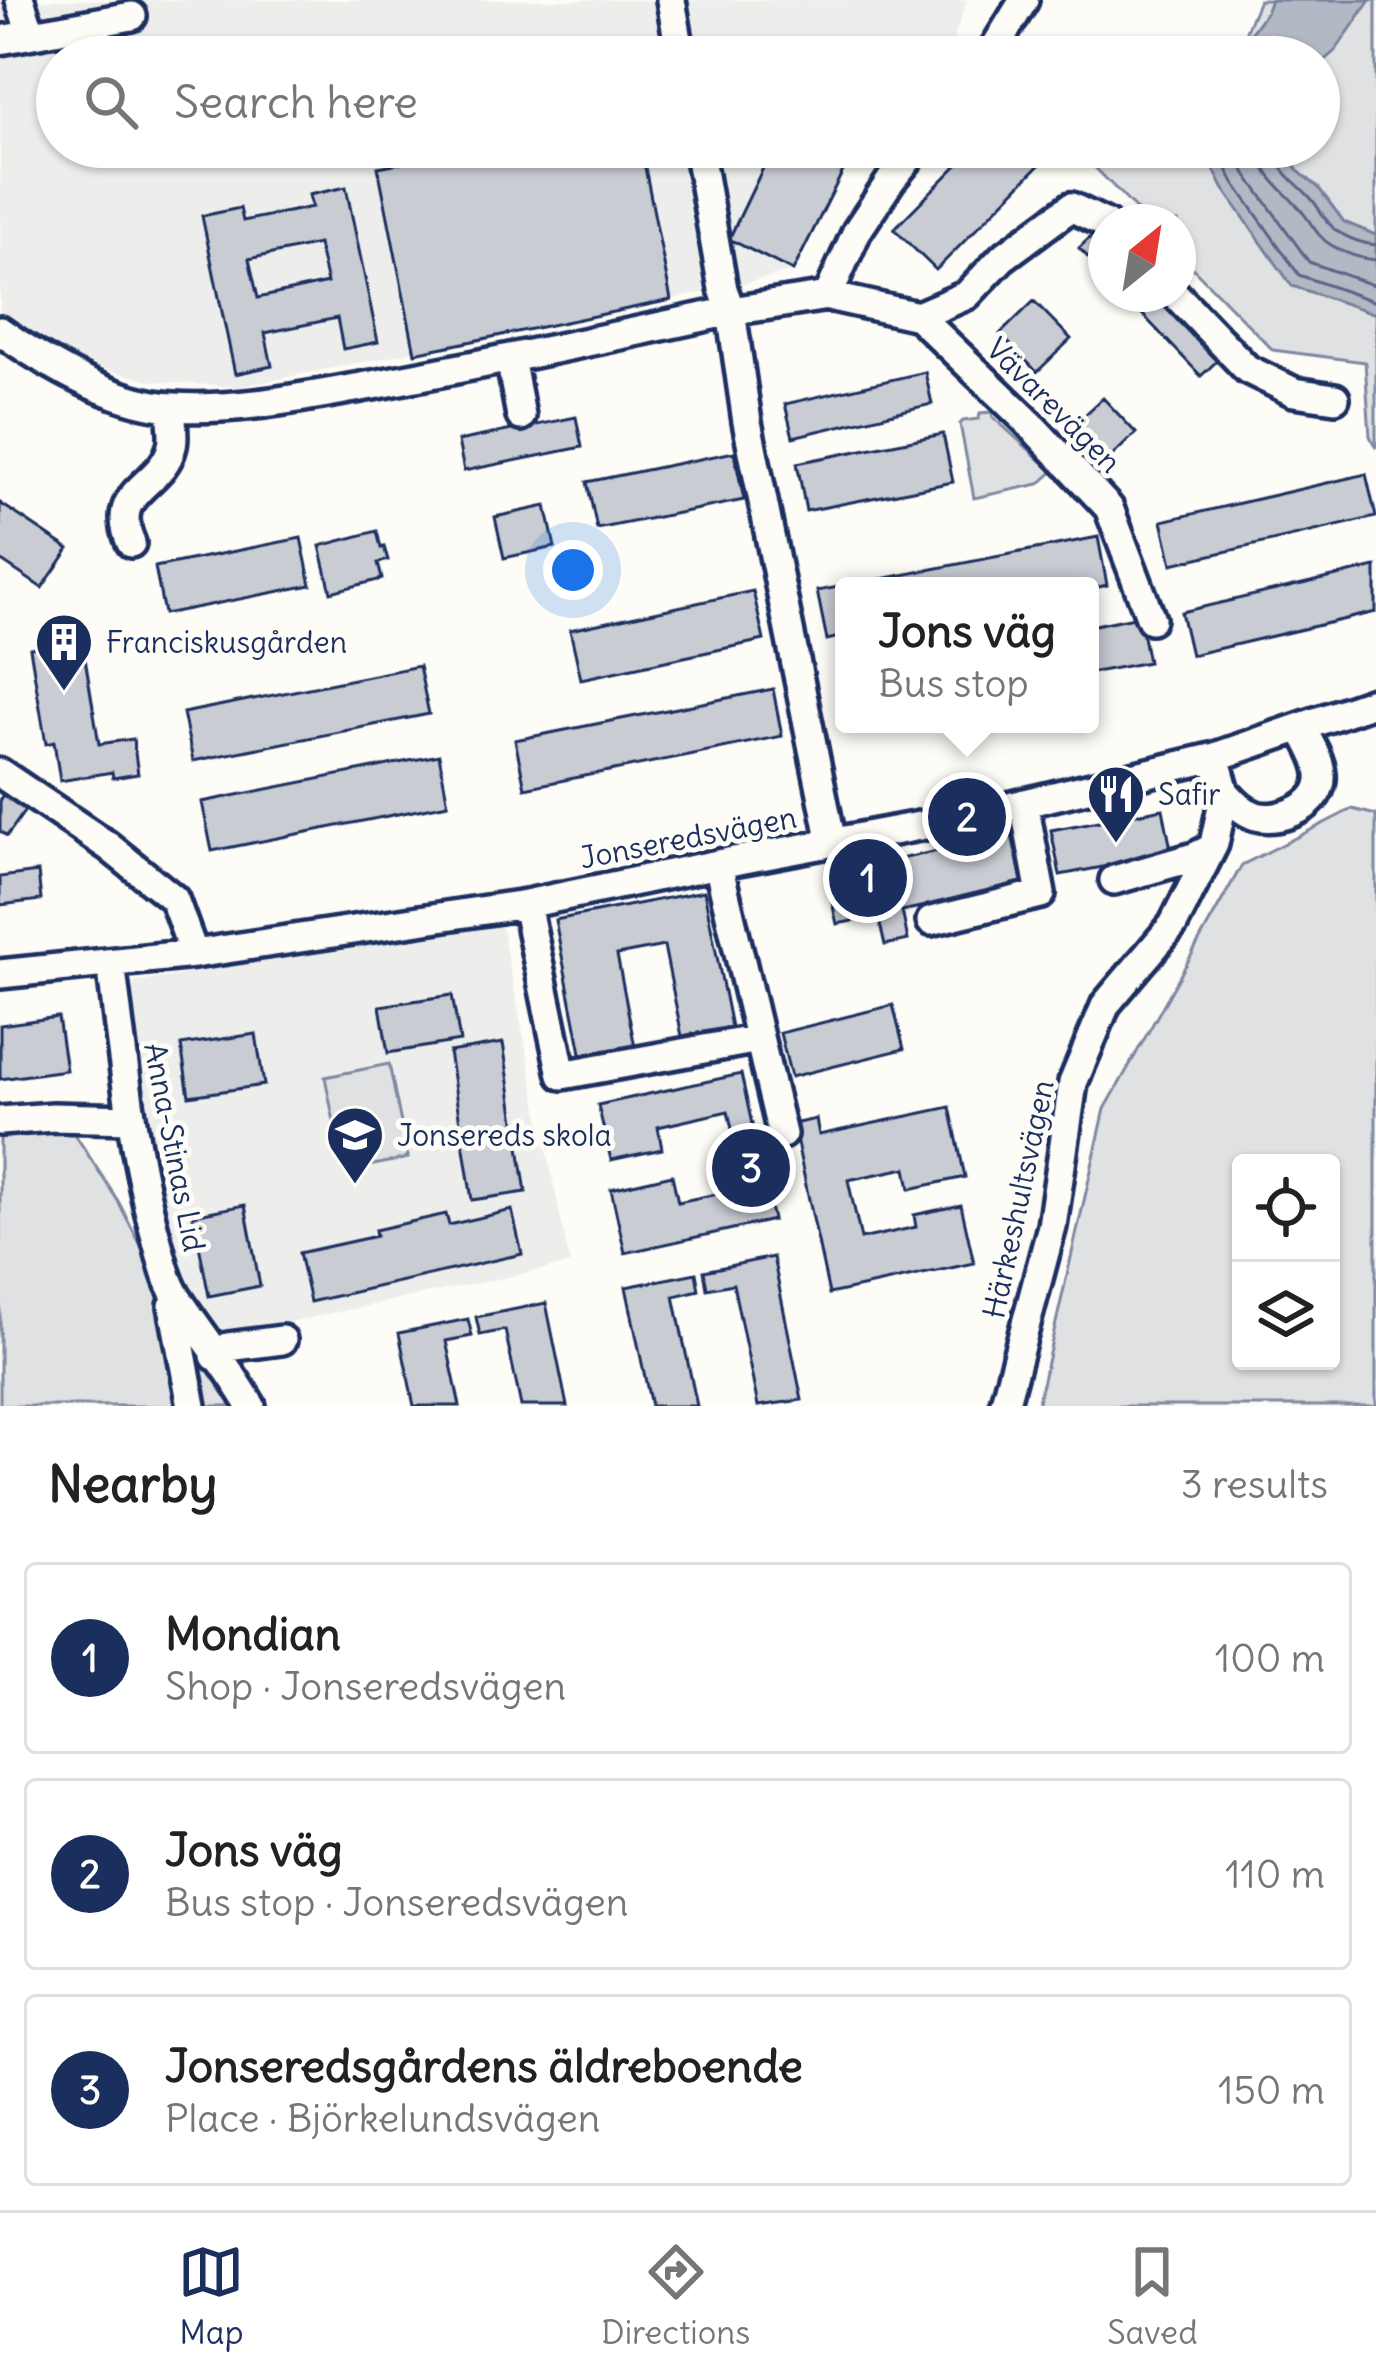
<!DOCTYPE html>
<meta charset="utf-8">
<style>
:root{--surface:#fff;--page:#f6f6f6;--text:#222;--muted:#767676;--line:#e0e0e0;--accent:#1b2f5e}
body{margin:0;font-family:Delius,sans-serif;background:var(--page);color:var(--text)}
.controls{position:absolute;right:36px;bottom:36px;display:grid;overflow:hidden;border-radius:12px;box-shadow:0 3px 9px #0004}
.controls button{width:108px;height:108px;display:grid;place-items:center;padding:0;border:0;border-bottom:3px solid var(--line);background:var(--surface);color:var(--text);font:60px sans-serif}
.compass{position:absolute;left:1088px;top:204px;width:108px;height:108px;border-radius:50%;background:var(--surface);box-shadow:0 3px 9px #0004;rotate:30deg}
.you{position:absolute;left:573px;top:570px;width:42px;height:42px;margin:-30px;border:9px solid #fff;border-radius:50%;background:#1a73e8;box-shadow:0 0 0 18px #1a73e833}
.badge{display:grid;place-items:center;width:78px;height:78px;border-radius:50%;background:var(--accent);color:#fff;font-size:39px;font-weight:700}
.pin{position:absolute;translate:-50% -50%;border:6px solid #fff;box-shadow:0 3px 12px #0006}
.popup{position:absolute;left:835px;top:577px;width:264px;height:156px;box-sizing:border-box;display:grid;place-content:center;border-radius:12px;background:var(--surface);filter:drop-shadow(0 3px 9px #0005);font-size:39px;white-space:nowrap;color:var(--muted)}
.popup b{font-size:45px;color:var(--text)}
.popup::after{content:'';position:absolute;left:50%;top:100%;margin-left:-24px;border:24px solid transparent;border-top-color:var(--surface)}
.list{margin:0;padding:0;list-style:none}
h2{display:flex;justify-content:space-between;align-items:center;height:156px;margin:0;padding:0 48px;font-size:51px}
h2 small{font-size:39px;font-weight:400;color:var(--muted)}
.list li{display:grid;grid-template-columns:78px 1fr auto;gap:36px;align-items:center;box-sizing:border-box;height:192px;margin:0 24px 24px;padding:0 24px;border:3px solid var(--line);border-radius:12px}
.list b{display:block;font-size:45px;white-space:nowrap}
.list p{margin:0;font-size:39px;white-space:nowrap;color:var(--muted)}
.list em{font-size:39px;font-style:normal;color:var(--muted)}
.icon{flex:none;width:66px;height:66px;fill:none;stroke:currentColor;stroke-width:2;stroke-linecap:round;stroke-linejoin:round}
.map{position:relative;flex:none;width:1376px;height:1406px;overflow:hidden}
.search{position:absolute;background:var(--surface);box-shadow:0 3px 9px #0004;left:36px;right:36px;top:36px;height:132px;display:flex;align-items:center;gap:30px;box-sizing:border-box;padding:0 42px;border-radius:66px;color:var(--muted);font-size:45px}
.sheet{height:804px;background:var(--surface)}
nav{display:flex;justify-content:space-around;align-items:center;box-sizing:border-box;height:168px;border-top:3px solid var(--line);background:var(--surface);font-size:33px;color:var(--muted)}
nav a{display:grid;justify-items:center;gap:6px}
nav .on{color:var(--accent)}
.map>svg:first-child{display:block}
.built{fill:#edeeec}
.green{fill:#e0e1e3;stroke:#7e88a0;stroke-width:3;fill-rule:evenodd}
.water{fill:#b3b8c5;stroke:#76819c;stroke-width:3}
.lines{fill:none;stroke-linecap:round;stroke-linejoin:round}
.shore{stroke:#586687;stroke-width:3}
.building{fill:#c9ccd3;stroke:#1b2f5e;stroke-width:3;fill-rule:evenodd}
.minor-casing{stroke:#1b2f5e;stroke-width:36}
.minor{stroke:#fdfcf7;stroke-width:27}
.labels{text-anchor:middle;dominant-baseline:central;stroke-width:10;stroke-linejoin:round;paint-order:stroke}
.street-label{font-size:30px;fill:#1b2f5e;stroke:#fdfcf7}
.poi-label{font-size:30px;fill:#1b2f5e;stroke:#fdfcf7;text-anchor:start}
</style>
<div class="map">
<svg width="1376" height="1406" viewBox="0 0 1376 1406">
<rect width="100%" height="100%" fill="#fdfcf7"/>
<filter id="ink" filterUnits="userSpaceOnUse"><feTurbulence type="fractalNoise" baseFrequency=".00833" numOctaves="2"/><feDisplacementMap in="SourceGraphic" scale="24" xChannelSelector="R" yChannelSelector="G"/><feConvolveMatrix kernelMatrix="1 2 1 2 8 2 1 2 1" color-interpolation-filters="sRGB"/></filter>
<g filter="url(#ink)">
<path class="built" d="M0,0H967L952,44L939,57H57V147H855L793,271L723,289L238,387L150,381L85,364L31,339L0,313Z
M500,920L570,1264L227,1335L183,1292L137,1107L133,983Z"/>
<path class="green" d="M1259,0H1376V448L1370,436L1365,362L1273,350L1178,253V222H1148L1079,151L1114,147H1319V57H1225L1245,33Z
M992,412L993,417L1047,466L1051,463L1057,468L1039,484L974,498L960,424L963,421L979,419L980,413Z
M1352,809L1376,815V1406H1037L1105,1109L1242,865ZM1241,1163H1331V1361H1241Z
M389,1064L408,1158L344,1171L325,1077Z
M0,1122L74,1133L118,1201L148,1259L169,1322L220,1384L232,1406H0Z"/>
<path class="water" d="M1271,0H1370L1336,50L1319,65V57H1233L1266,12Z
M1203,147H1283L1298,171L1318,187L1344,222L1376,235V314L1292,286L1223,188Z"/>
<g class="lines">
<path class="shore" d="M1216,147L1233,181L1299,275L1376,302
M1233,147L1246,174L1309,262L1376,286
M1259,147C1261,176 1283,189 1300,209C1310,220 1317,237 1331,245C1344,253 1361,259 1376,260
M1274,147C1277,173 1299,183 1314,202C1321,211 1328,226 1339,232C1349,239 1364,244 1376,245"/>
</g>
<path class="building" d="M487,147H641L671,300L415,353L378,167Z
M773,147H855L793,271L729,239Z
M975,147H1057L936,270L894,229Z
M346,187L378,342L343,349L337,318L265,333L272,366L235,374L202,216L240,208L243,221L312,207L309,195ZM318,244L327,283L258,298L249,259Z
M1097,231L1106,241V276L1079,248Z
M1123,294H1157L1219,359L1201,376Z
M1034,301L1071,339L1037,372L1000,334Z
M925,372L932,404L793,437L785,404Z
M1103,398L1136,433L1108,460L1074,425Z
M576,417L582,447L464,471L458,441Z
M943,434L953,482L806,511L797,463Z
M734,452L744,500L597,529L587,482Z
M1366,474L1376,517L1172,564L1162,521Z
M0,503L69,549L42,588L0,560Z
M546,506L555,547L504,558L495,517Z
M377,531L381,548L384,547L388,560L378,563L382,579L331,592L320,546Z
M1098,537L1107,585L1090,589V586H845Z
M301,538L311,585L164,614L155,567Z
M1376,567V612L1191,655L1181,612Z
M844,586V636L827,640L817,591Z
M753,591L764,640L581,679L570,630Z
M1139,616L1148,662L1090,673V626Z
M82,640L99,744L133,739L138,774L113,778L112,772L60,781L54,742L46,744L30,648Z
M419,666L429,714L193,761L183,713Z
M773,689L782,736L525,788L515,740Z
M439,755L448,804L212,851L202,802Z
M9,787L31,802L7,836L0,831V799Z
M1163,809L1172,854L1060,875L1051,830Z
M1012,835L1023,885L902,911L908,940L885,945L878,916L837,924L826,875Z
M38,872L41,900L0,905V877Z
M704,891L731,1027L682,1036L664,946L617,955L635,1047L582,1058L555,920Z
M452,995L460,1041L388,1053L380,1006Z
M893,1005L904,1049L791,1077L780,1033Z
M58,1017L66,1070L0,1079V1025Z
M256,1034L264,1085L189,1096L181,1045Z
M503,1043L526,1192L472,1200L449,1052Z
M741,1074L773,1220L625,1253L611,1189L672,1175L678,1202L745,1188L728,1111L658,1127L662,1149L611,1160L598,1105Z
M950,1107L965,1177L910,1189L906,1168L848,1180L861,1239L916,1227L914,1215L961,1205L974,1263L829,1294L793,1124L816,1119L819,1135Z
M245,1205L260,1286L209,1296L193,1215Z
M512,1210L522,1254L310,1302L299,1253L376,1236L375,1230L446,1214L449,1225Z
M773,1257L802,1400L758,1406L733,1284L707,1289L704,1271Z
M696,1273L699,1290L674,1296L697,1406H651L626,1287Z
M546,1303L567,1406H521L505,1330L480,1335L476,1317Z
M468,1319L472,1336L446,1341L460,1406H414L399,1333Z"/>
<g class="lines">
<g class="minor-casing">
<path id="minor" d="M20,0L31,34
M671,0L681,57
M0,40L132,16
M989,57L1024,0
M698,147L723,289L731,311L828,296L918,316L1026,420L1109,508L1151,619
M1175,294L1247,369L1294,392L1335,398
M828,296L857,231L891,180L918,147
M918,316L967,295L1002,258L1071,207L1106,224
M0,331C47,364 115,404 174,407C241,411 307,396 373,385C493,363 612,337 731,311L747,422L832,843
M510,358L521,416
M131,543C107,489 162,488 172,446C175,435 171,419 171,408
M0,773L108,846L174,899L194,954
M1225,792C1234,802 1243,812 1256,816C1281,823 1324,805 1321,774C1320,759 1309,742 1302,729
M718,864L782,1134
M1114,880L1194,857L1212,848
M526,904L562,1075L759,1039
M931,921L1041,894L1024,803
M111,963C123,1056 132,1151 157,1241C163,1263 167,1284 180,1302L173,1306L192,1406
M0,974L194,954L526,904L718,864L967,817L1215,757L1376,701
M0,1121L53,1117L131,1119
M180,1302C203,1337 230,1369 251,1406
M215,1356L228,1347L282,1340
M1004,1406L1052,1226L1073,1083L1106,1004L1173,925L1214,844L1225,792L1215,757"/>
</g>
<use href="#minor" class="minor"/>
</g>
</g>
<defs>
<g id="building-pin" transform="scale(3)"><path d="M0 17L-7.5 6A9.5 9.5 0 1 1 7.5 6Z" fill="#1b2f5e" stroke="#fdfcf7"/><path d="M-4-6H4V6H1V3H-1V6H-4ZM-2.5-4.3h1.7v1.8h-1.7ZM.8-4.3h1.7v1.8H.8ZM-2.5-1h1.7V.8h-1.7ZM.8-1h1.7V.8H.8Z" fill="#fff"/></g>
<g id="restaurant-pin" transform="scale(3)"><path d="M0 17L-7.5 6A9.5 9.5 0 1 1 7.5 6Z" fill="#1b2f5e" stroke="#fdfcf7"/><path d="M-5-6h1v4h1v-4h1v4h1v-4h1v5L-1.5 .5V6h-2V.5L-5-1ZM5-6V6H3V1.5H1.5Q1.5-4 5-6Z" fill="#fff"/></g>
<g id="school-pin" transform="scale(3)"><path d="M0 17L-7.5 6A9.5 9.5 0 1 1 7.5 6Z" fill="#1b2f5e" stroke="#fdfcf7"/><path d="M0-5L7-2L0 1L-7-2ZM-4 1L0 2.5L4 1V4Q0 6-4 4Z" fill="#fff"/></g>
</defs>
<g fill-rule="evenodd">
<use href="#building-pin" x="64" y="642"/>
<use href="#restaurant-pin" x="1116" y="794"/>
<use href="#school-pin" x="355" y="1135"/>
</g>
<g class="labels">
<g class="street-label">
<text transform="translate(1054 405) rotate(45)">Vävarevägen</text>
<text transform="translate(688 837) rotate(-11)">Jonseredsvägen</text>
<text transform="translate(175 1147) rotate(79)">Anna-Stinas Lid</text>
<text transform="translate(1018 1199) rotate(-78)">Härkeshultsvägen</text>
</g>
<g class="poi-label">
<text x="106" y="642">Franciskusgården</text>
<text x="1158" y="794">Safir</text>
<text x="397" y="1135">Jonsereds skola</text>
</g>
</g>
</svg>
<div class="controls">
<button><svg class="icon" aria-label="locate" viewBox="0 0 24 24"><circle cx="12" cy="12" r="6"/><path d="M12 2v4M12 18v4M2 12h4M18 12h4"/></svg></button>
<button><svg class="icon" aria-label="layers" viewBox="0 0 24 24"><path d="M12 4l9 5-9 5-9-5zM3 14l9 5 9-5"/></svg></button>
</div>
<svg class="compass" viewBox="-18 -18 36 36"><path d="M0-13l5 13h-10z" fill="#e53935"/><path d="M0 13l5-13h-10z" fill="#767676"/></svg>
<div class="you"></div>
<div class="pin badge" style="left:868px;top:878px">1</div>
<div class="pin badge" style="left:967px;top:817px">2</div>
<div class="popup"><b>Jons väg</b>Bus stop</div>
<div class="pin badge" style="left:751px;top:1168px">3</div>
<div class="search"><svg class="icon" aria-label="search" viewBox="0 0 24 24"><circle cx="10" cy="10" r="6"/><path d="M15 15l6 6"/></svg>Search here</div>
</div>
<section class="sheet">
<h2>Nearby<small>3 results</small></h2>
<ul class="list">
<li><span class="badge">1</span><div><b>Mondian</b><p>Shop · Jonseredsvägen</p></div><em>100 m</em></li>
<li><span class="badge">2</span><div><b>Jons väg</b><p>Bus stop · Jonseredsvägen</p></div><em>110 m</em></li>
<li><span class="badge">3</span><div><b>Jonseredsgårdens äldreboende</b><p>Place · Björkelundsvägen</p></div><em>150 m</em></li>
</ul>
</section>
<nav>
<a class="on"><svg class="icon" aria-label="map" viewBox="0 0 24 24"><path d="M3 6l6-2 6 2 6-2v14l-6 2-6-2-6 2zM9 4v14M15 6v14"/></svg>Map</a>
<a><svg class="icon" aria-label="directions" viewBox="0 0 24 24"><path d="M12 3l9 9-9 9-9-9zM9 14v-3h6M13 9l2 2-2 2"/></svg>Directions</a>
<a><svg class="icon" aria-label="saved" viewBox="0 0 24 24"><path d="M7 4h10v16l-5-4-5 4z"/></svg>Saved</a>
</nav>
